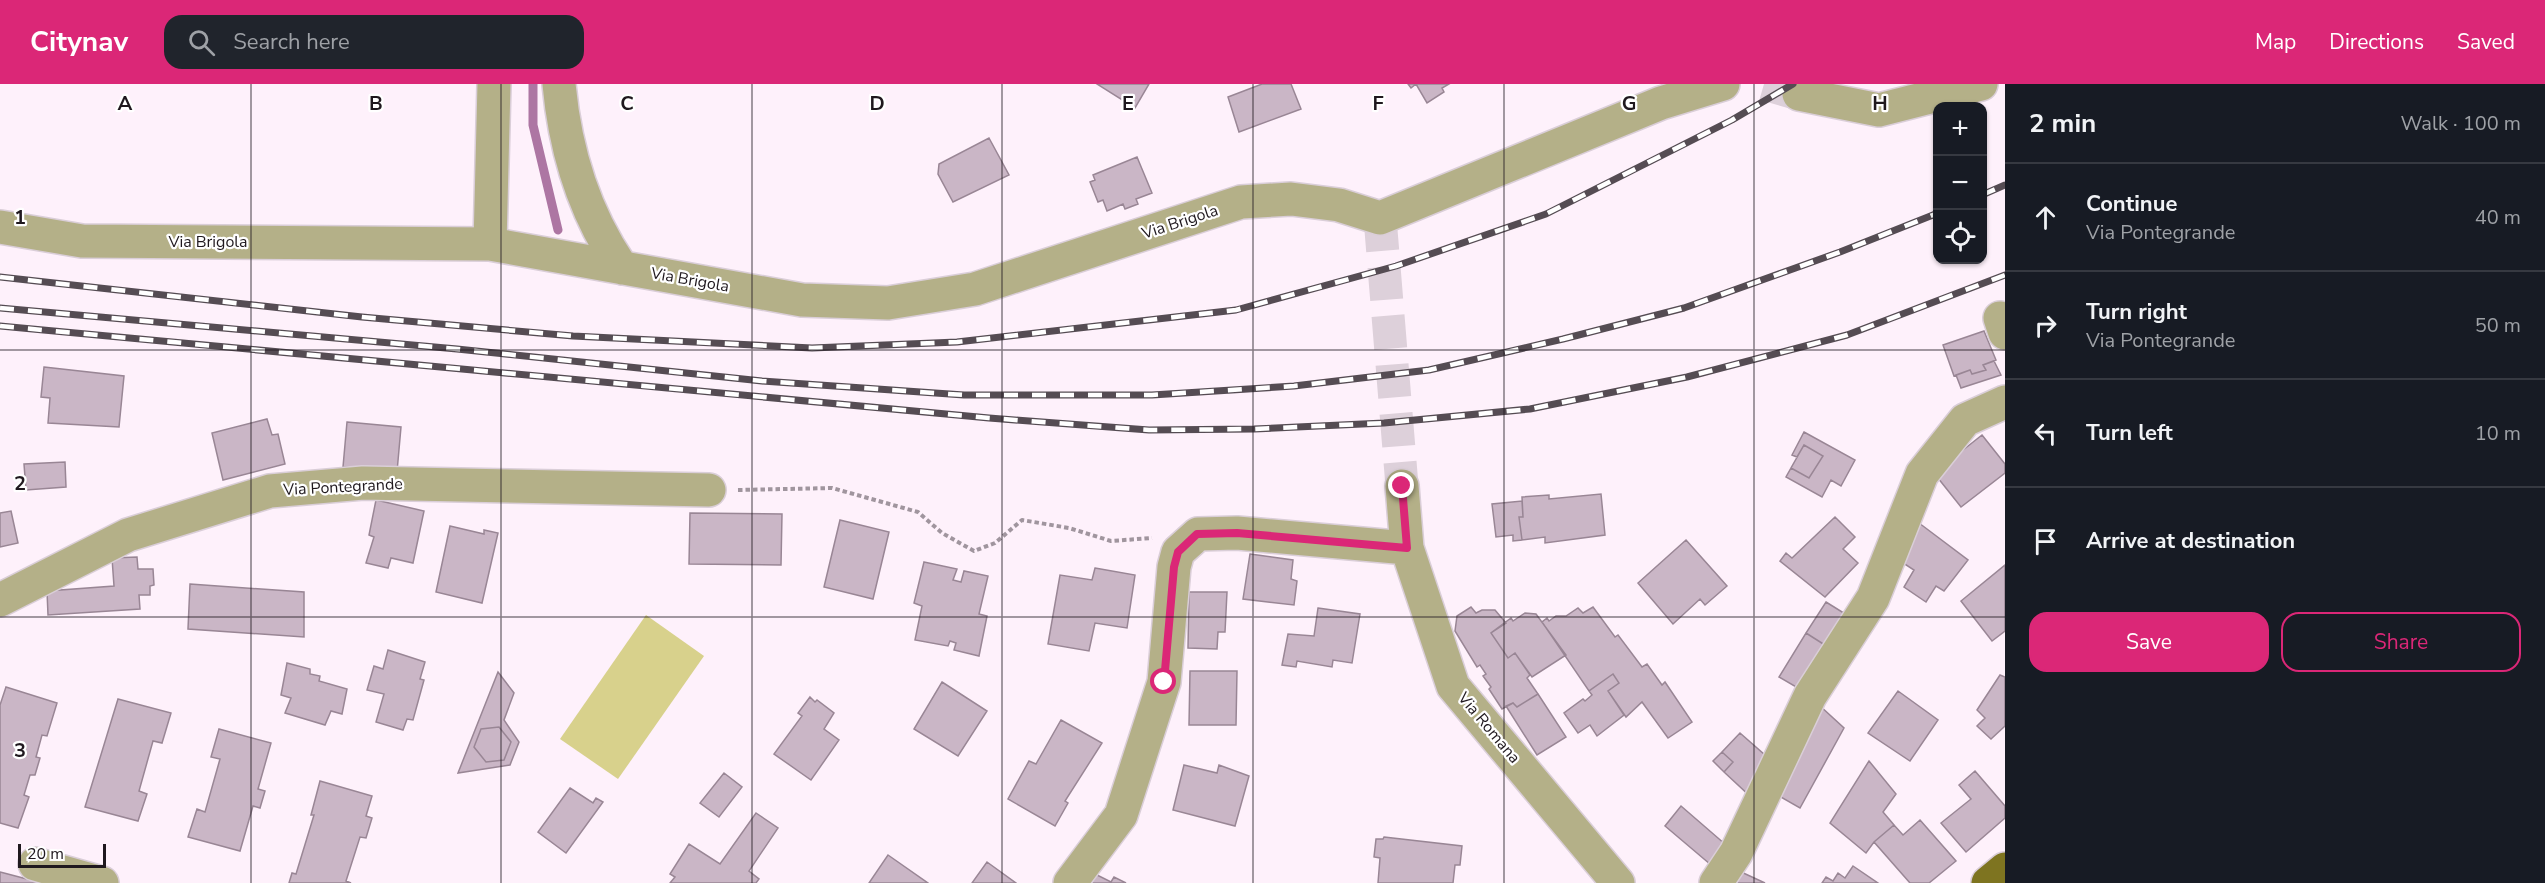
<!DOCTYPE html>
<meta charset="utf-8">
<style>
:root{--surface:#171b24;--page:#20242c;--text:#f1f3f6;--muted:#9ea1a6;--line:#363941;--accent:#db2777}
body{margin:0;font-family:"Nunito Sans",sans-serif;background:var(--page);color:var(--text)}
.controls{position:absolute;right:18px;top:18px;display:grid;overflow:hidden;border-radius:12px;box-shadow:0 2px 4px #0004}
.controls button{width:54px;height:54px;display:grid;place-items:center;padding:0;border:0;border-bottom:2px solid var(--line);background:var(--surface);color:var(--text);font:30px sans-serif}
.scale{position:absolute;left:18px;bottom:15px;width:88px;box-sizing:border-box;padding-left:6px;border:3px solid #1f181e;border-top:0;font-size:16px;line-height:21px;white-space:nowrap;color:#1f181e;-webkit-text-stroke:4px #fff;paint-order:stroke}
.stop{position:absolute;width:18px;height:18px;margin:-14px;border:4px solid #db2777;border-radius:50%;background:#fff}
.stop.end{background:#db2777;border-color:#fff;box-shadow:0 2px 6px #0008}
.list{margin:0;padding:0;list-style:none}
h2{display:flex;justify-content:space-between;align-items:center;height:78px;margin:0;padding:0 24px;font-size:26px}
h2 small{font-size:20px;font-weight:400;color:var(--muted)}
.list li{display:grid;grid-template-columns:39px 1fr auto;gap:18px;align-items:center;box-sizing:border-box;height:108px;padding:0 24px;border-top:2px solid var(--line)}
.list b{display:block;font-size:22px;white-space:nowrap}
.list p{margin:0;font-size:20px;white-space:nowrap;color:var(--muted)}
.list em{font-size:20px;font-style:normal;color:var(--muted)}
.actions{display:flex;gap:12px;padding:18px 24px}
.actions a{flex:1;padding:14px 0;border:2px solid var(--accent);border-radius:18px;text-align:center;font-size:21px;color:var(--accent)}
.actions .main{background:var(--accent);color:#fff}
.icon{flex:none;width:33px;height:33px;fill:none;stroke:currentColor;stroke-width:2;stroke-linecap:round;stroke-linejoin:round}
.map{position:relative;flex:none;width:2005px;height:799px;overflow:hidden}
header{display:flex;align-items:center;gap:36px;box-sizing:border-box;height:84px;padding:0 30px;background:var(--accent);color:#fff}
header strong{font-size:28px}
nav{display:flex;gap:33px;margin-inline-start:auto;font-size:21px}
.search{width:420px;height:54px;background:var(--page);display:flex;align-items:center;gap:15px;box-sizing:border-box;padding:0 21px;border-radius:18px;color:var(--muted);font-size:22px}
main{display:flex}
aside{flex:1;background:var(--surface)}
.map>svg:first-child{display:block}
.green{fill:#d8d18c}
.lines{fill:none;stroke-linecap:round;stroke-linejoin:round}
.stream{stroke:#ad76a3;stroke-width:9}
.building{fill:#cab6c6;stroke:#998695;stroke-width:1.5}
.minor-tunnel{stroke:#ddd0da;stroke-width:33;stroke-dasharray:33 16;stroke-linecap:butt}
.minor-casing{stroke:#daced8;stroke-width:36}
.primary-casing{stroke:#daced8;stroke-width:36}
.path{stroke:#a0959e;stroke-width:4;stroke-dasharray:4.5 3;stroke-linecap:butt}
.minor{stroke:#b4b088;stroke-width:33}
.primary{stroke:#7e7420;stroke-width:33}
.rail-casing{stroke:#554c53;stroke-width:7}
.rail{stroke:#fff;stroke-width:4.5;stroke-dasharray:14;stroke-linecap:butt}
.route{stroke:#db2777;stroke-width:8}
.grid{fill:none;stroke:#1f181e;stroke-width:1.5;stroke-opacity:0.55}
.labels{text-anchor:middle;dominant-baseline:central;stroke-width:4.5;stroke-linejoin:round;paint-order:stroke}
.street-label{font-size:16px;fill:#1f181e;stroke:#fff}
.grid-label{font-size:20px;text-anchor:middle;font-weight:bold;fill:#1f181e;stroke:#fff;stroke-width:4.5;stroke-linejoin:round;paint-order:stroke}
</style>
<header>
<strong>Citynav</strong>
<div class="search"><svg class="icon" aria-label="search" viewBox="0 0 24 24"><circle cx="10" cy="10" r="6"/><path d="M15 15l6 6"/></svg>Search here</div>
<nav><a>Map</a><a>Directions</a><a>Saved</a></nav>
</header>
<main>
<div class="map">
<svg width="2005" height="799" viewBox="0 0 2005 799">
<rect width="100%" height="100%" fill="#fef1fb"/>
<path class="green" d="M646,531L704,572L618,695L560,655Z"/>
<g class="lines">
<path class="stream" d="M533,0V41L558,146"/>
</g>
<path class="building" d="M1097,0H1149L1135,24Z
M1262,0H1291L1301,25L1239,48L1228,13Z
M1408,0H1449L1442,4L1444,8L1427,19L1416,0L1411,4Z
M989,54L1009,91L953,118L938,90L939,80Z
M1137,73L1152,109L1136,115L1138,120L1125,125L1123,120L1107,127L1103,116L1098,118L1090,98L1095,96L1093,91Z
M1984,247L1996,276L1983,281L1986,286L1972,290L1970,286L1954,292L1943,261Z
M1994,277L2001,291L1961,304L1956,291L1970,286L1972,290L1986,286L1983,281Z
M44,283L124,292L119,343L48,339L50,314L41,313Z
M267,335L272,351L278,350L285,380L223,396L212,349Z
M347,338L401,343L397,388L343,383Z
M1804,348L1855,376L1841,402L1831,396L1822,413L1786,393L1791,384L1809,394L1823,372L1804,361L1797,373L1792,371Z
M1982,351L2005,380V389L1961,423L1934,389Z
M1804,361L1823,372L1809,394L1791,384Z
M65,378L66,403L26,406L24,380Z
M1601,410L1605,451L1545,459V453L1522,456L1519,433H1523L1522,413L1549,411V415Z
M376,416L424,427L413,479L391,474L388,484L366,479L374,453L369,451Z
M1522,417L1523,433H1519L1522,456L1513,457V451L1496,453L1492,420Z
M11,427L18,459L0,463V429Z
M690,429L782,430L781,481L689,480Z
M1835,433L1855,453L1843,465L1858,479L1825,513L1780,477L1786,469L1792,474Z
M840,436L889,448L873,515L824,503Z
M1919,439L1968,476L1944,507L1936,502L1926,518L1904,503L1914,486L1897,475Z
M450,442L484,450V446L498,449L482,519L436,508Z
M1686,456L1727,502L1705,521L1700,515L1673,540L1638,499Z
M1250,470L1293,476L1291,495L1297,497L1294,521L1243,515Z
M137,473L138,485H153L154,501L150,502V511H139L140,525L48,531L47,507L114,502L112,474Z
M924,478L957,485L953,496L961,498L964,487L988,492L979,530L987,532L979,572L954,566L956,559L950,557L948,562L915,556L922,522L914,519Z
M2005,481V547L1992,557L1961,517Z
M1095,484L1135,491L1127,544L1095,539L1089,567L1048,560L1060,491L1092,496Z
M190,500L304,508V553L188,545Z
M1189,508H1227L1225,548H1218L1217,565L1188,564Z
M1826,518L1847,531L1828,563L1806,549Z
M1471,523L1476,529L1482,526H1495L1506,539L1491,549L1508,574L1515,569L1530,591L1527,594L1538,610L1517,623L1513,619L1502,625L1489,605L1491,603L1483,592L1486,590L1480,581L1477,583L1455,547L1457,532Z
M1593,523L1615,553L1618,551L1642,583L1647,580L1662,601L1665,598L1692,638L1668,654L1642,618L1626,633L1608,607L1619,599L1613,590L1589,607L1542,538L1547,534L1549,537L1556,532H1566L1578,524L1583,529Z
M1318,524L1360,530L1352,579L1333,576L1332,583L1297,577L1296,583L1282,581L1288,550L1314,552Z
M1525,529L1536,530L1566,571L1532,593L1515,569L1508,574L1491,549L1511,534L1513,537Z
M1806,549L1828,563L1803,607L1779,593Z
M388,566L425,578L420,595L424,596L413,636L407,635L403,646L376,638L384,610L367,606L374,582L383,585Z
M287,579L310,585V590L320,592L319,597L347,605L342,630L331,627L325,641L285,629L291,614L281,611Z
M1190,587H1237L1236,641H1189Z
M498,588L514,609L504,636L519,658L510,681L458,689Z
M1613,590L1619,599L1608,607L1624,631L1597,652L1590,641L1578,649L1564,629L1583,615L1585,617L1592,611L1589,607Z
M2000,591L2005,593V642L1991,655L1977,642L1985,634L1977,626Z
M942,598L987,627L958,672L914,645Z
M6,603L57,619L47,652L42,651L36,673L40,674L35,691H30L24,711L29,713L18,744L0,739V621Z
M1898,607L1938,636L1910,677L1868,649Z
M1538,610L1566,653L1537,671L1506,622L1513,619L1517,623Z
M810,613L815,618L817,616L834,629L824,645L839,656L811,696L774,670L802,632L798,629Z
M118,615L171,629L162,659L153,657L139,707L147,710L138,737L85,723Z
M1819,621L1844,644L1800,724L1774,709Z
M1061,636L1102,659L1065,717L1068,719L1055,742L1008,715L1029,677L1036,680Z
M499,643L511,658L504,676L486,678L474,663L481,645Z
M219,645L271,659L258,705L265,707L260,724L253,722L240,767L188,753L197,725L205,728L220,675L211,673Z
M1740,649L1774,679L1751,713L1724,688L1733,678L1722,668Z
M1722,668L1733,678L1724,688L1713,677Z
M1869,677L1896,710L1883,728L1894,741L1874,758L1866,769L1830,739Z
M1184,681L1217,689L1219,681L1249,692L1235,742L1173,726Z
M1975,687L2005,722V734L1966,768L1941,739L1971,715L1959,701Z
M724,689L742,703L719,733L700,719Z
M320,697L372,712L366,732L372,734L366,754L360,753L346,797L351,799H289L292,789L296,790L314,731H311Z
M570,704L593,719L596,714L603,718L566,769L538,748Z
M1681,722L1733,767L1717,786L1665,742Z
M756,729L778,744L749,787L759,795L756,799H670L675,793L670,790L689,760L720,780Z
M1920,736L1956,777L1929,799H1910L1874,758L1894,741L1903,751Z
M1384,753L1462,762L1460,781H1455L1453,799H1378L1380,774L1374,773L1376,755H1383Z
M888,771L928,799H869Z
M987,778L1016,799H972Z
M1853,782L1878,799H1822L1826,793L1833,797L1838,789L1845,794Z
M1739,787L1765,799H1733Z
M0,788L4,789L42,799H0Z
M1091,788L1111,798L1114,793L1126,799H1086Z"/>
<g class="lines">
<path class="minor-tunnel" d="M1764,0L1799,10
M1380,134L1402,402"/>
<g class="minor-casing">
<path id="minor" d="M559,0C565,66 584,129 622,184
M1799,10L1879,26L1981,0
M0,143L82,157L490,160L802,216L888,219L975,205L1241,118L1291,115L1339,121L1380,134L1661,19L1723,0
M490,160L494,0
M2000,234L2005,249
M1402,402L1407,464L1453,602L1618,799
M0,516L128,451L270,407L363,399L709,406
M35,780L102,799
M1070,799L1121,731L1164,598L1174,483L1178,468L1198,450L1237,449L1407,464
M1716,799L1736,769L1810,612L1873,514L1922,390L1965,336L2005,318"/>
</g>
<g class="primary-casing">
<path id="primary" d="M1988,799L2005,785"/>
</g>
<path class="path" d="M738,406L832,404L918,428L942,449L974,467L995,459L1022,436L1069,444L1111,457L1152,454"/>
<use href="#minor" class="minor"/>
<use href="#primary" class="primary"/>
<g class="rail-casing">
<path id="rail" d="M1982,111L2005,101
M0,193L362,233L573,252L812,264L957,258L1236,226L1396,182L1546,130L1732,36L1793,0
M0,224L457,265L762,297L964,311H1152L1294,302L1429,286L1563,255L1684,224L1840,168L1938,129
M0,242L989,334L1149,346L1254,345L1384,339L1530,325L1687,293L1847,251L2005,191"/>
</g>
<use href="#rail" class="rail"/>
</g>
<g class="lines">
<path class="route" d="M1164,598L1174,483L1178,468L1197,450L1237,449L1407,464L1402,402"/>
</g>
<path class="grid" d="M251,0V799M501,0V799M752,0V799M1002,0V799M1253,0V799M1504,0V799M1754,0V799M0,266H2005M0,533H2005"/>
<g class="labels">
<g class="street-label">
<text transform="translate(1180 138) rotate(-18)">Via Brigola</text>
<text x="208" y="158">Via Brigola</text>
<text transform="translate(690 196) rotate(10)">Via Brigola</text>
<text transform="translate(343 403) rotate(-3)">Via Pontegrande</text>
<text transform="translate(1489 644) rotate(50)">Via Romana</text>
</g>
</g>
<g class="grid-label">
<text x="125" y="26">A</text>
<text x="376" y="26">B</text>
<text x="627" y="26">C</text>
<text x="877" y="26">D</text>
<text x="1128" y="26">E</text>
<text x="1378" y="26">F</text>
<text x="1629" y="26">G</text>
<text x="1880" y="26">H</text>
<text x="20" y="140">1</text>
<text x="20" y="406">2</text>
<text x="20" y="673">3</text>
</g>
</svg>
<div class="controls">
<button>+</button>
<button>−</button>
<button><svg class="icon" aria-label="locate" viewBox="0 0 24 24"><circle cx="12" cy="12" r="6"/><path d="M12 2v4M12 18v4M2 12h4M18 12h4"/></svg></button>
</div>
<div class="scale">20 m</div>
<div class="stop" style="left:1164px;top:598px"></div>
<div class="stop end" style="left:1402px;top:402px"></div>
</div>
<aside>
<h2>2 min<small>Walk · 100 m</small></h2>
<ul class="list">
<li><svg class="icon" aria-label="ahead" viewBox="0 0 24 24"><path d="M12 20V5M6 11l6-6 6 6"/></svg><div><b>Continue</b><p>Via Pontegrande</p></div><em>40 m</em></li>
<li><svg class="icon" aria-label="right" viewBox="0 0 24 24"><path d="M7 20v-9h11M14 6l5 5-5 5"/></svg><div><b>Turn right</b><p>Via Pontegrande</p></div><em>50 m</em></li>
<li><svg class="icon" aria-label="left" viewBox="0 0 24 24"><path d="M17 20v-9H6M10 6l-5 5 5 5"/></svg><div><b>Turn left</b></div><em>10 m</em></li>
<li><svg class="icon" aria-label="arrive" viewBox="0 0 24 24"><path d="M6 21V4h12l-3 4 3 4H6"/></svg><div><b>Arrive at destination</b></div></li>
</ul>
<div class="actions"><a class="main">Save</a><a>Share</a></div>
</aside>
</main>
